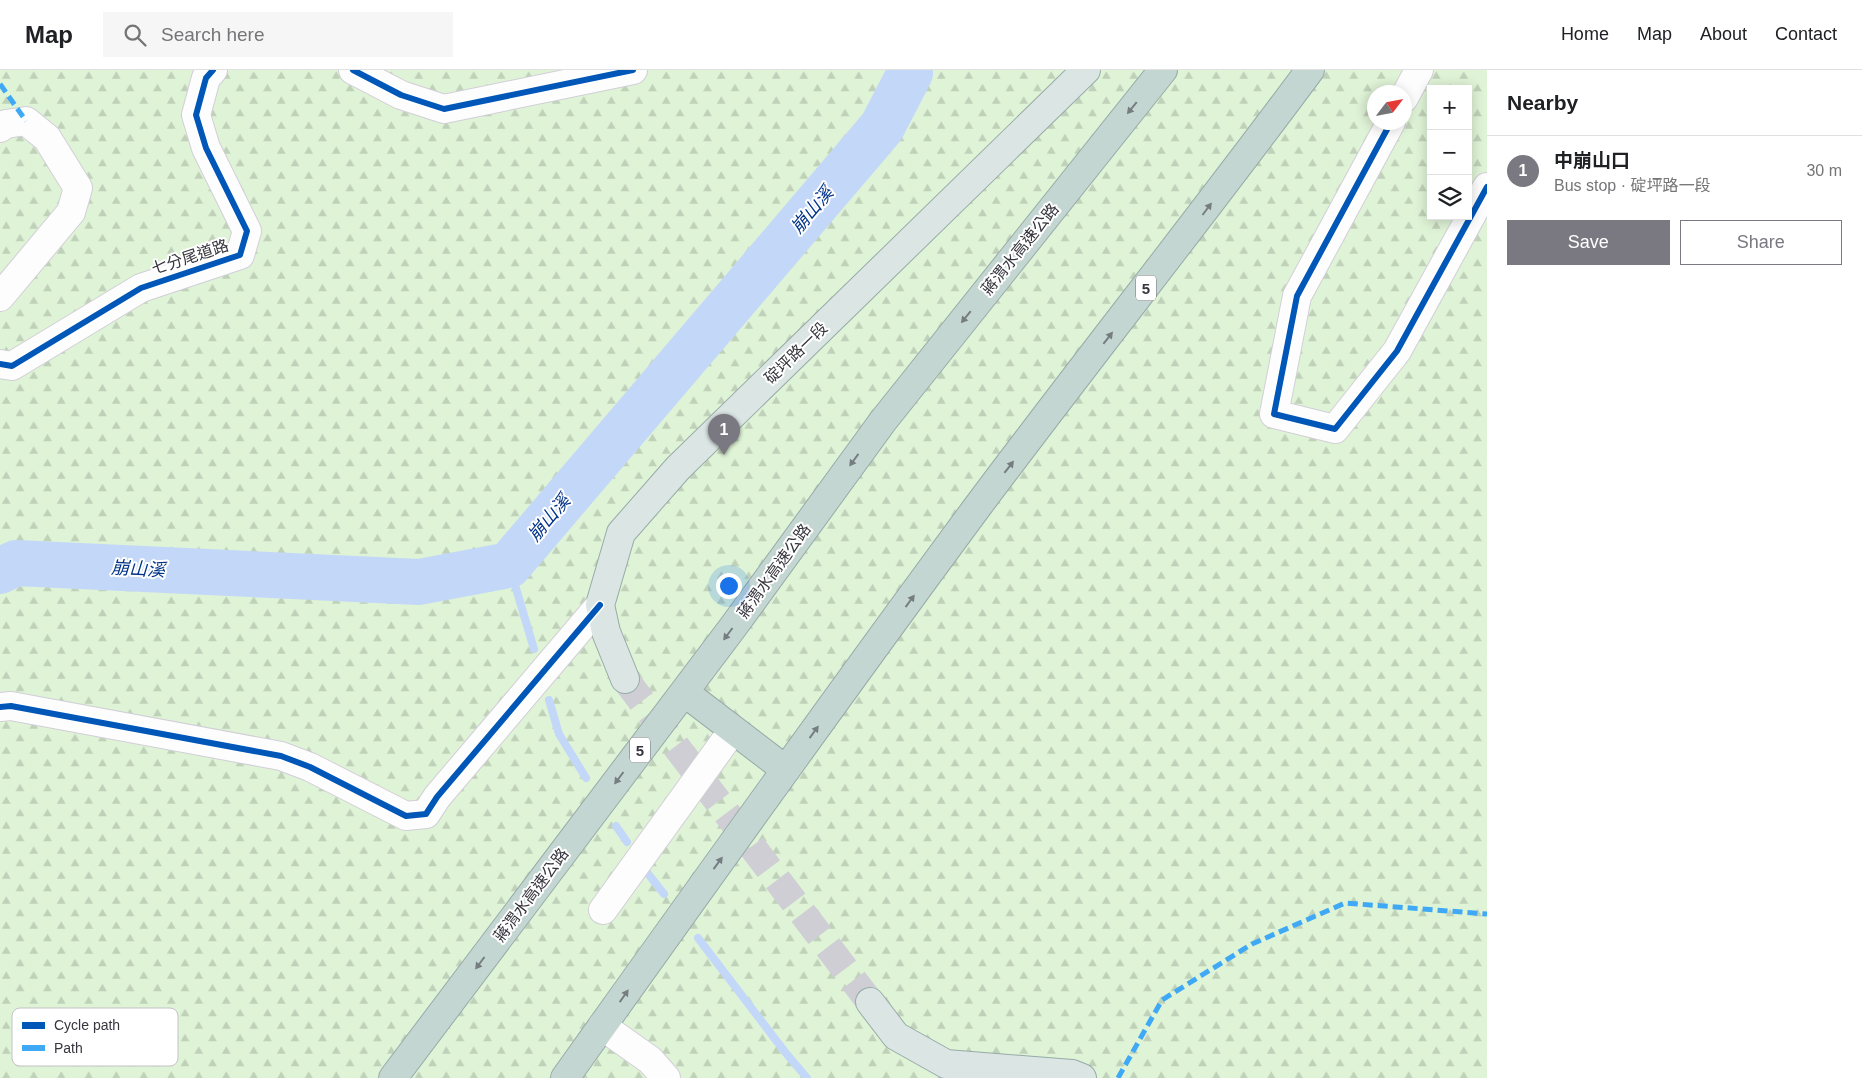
<!DOCTYPE html>
<meta charset="utf-8">
<style>
:root{--surface:#fff;--page:#f6f6f6;--text:#202124;--muted:#757577;--line:#e0e0e0;--accent:#7a7880}
body{margin:0;font-family:Helvetica,"Noto Sans TC",sans-serif;background:var(--page);color:var(--text)}
.controls{position:absolute;right:15px;top:15px;display:grid;overflow:hidden;border-radius:0px;box-shadow:0 2px 12px #0003}
.controls button{width:45px;height:45px;display:grid;place-items:center;padding:0;border:0;border-bottom:1px solid var(--line);background:var(--surface);color:var(--text);font:25px sans-serif}
.compass{position:absolute;left:1367px;top:15px;width:45px;height:45px;border-radius:50%;background:var(--surface);box-shadow:0 2px 12px #0003;rotate:58deg}
.you{position:absolute;left:728px;top:515px;width:18px;height:18px;margin:-12px;border:4px solid #fff;border-radius:50%;background:#1a73e8;box-shadow:0 0 0 8px #1a73e833}
.badge{display:grid;place-items:center;width:32px;height:32px;border-radius:50%;background:var(--accent);color:#fff;font-size:16px;font-weight:700}
.pin{position:absolute;translate:-50% -41px;filter:drop-shadow(0 1px 2px #0008)}
.pin::after{content:'';position:absolute;top:26px;width:18px;height:15px;background:inherit;clip-path:polygon(0 0,100% 0,50% 100%)}
.list{margin:0;padding:0;list-style:none}
h2{display:flex;justify-content:space-between;align-items:center;height:65px;margin:0;padding:0 20px;font-size:21px}
h2 small{font-size:16px;font-weight:400;color:var(--muted)}
.list li{display:grid;grid-template-columns:32px 1fr auto;gap:15px;align-items:center;box-sizing:border-box;height:70px;padding:0 20px;border-top:1px solid var(--line)}
.list b{display:block;font-size:19px;white-space:nowrap}
.list p{margin:0;font-size:16px;white-space:nowrap;color:var(--muted)}
.list em{font-size:16px;font-style:normal;color:var(--muted)}
.actions{display:flex;gap:10px;padding:15px 20px}
.actions a{flex:1;padding:11px 0;border:1px solid var(--accent);border-radius:0px;text-align:center;font-size:18px;color:var(--accent)}
.actions .main{background:var(--accent);color:#fff}
.icon{flex:none;width:28px;height:28px;fill:none;stroke:currentColor;stroke-width:2;stroke-linecap:round;stroke-linejoin:round}
.map{position:relative;flex:none;width:1487px;height:1008px;overflow:hidden}
header{display:flex;align-items:center;gap:30px;box-sizing:border-box;height:70px;padding:0 25px;background:var(--surface);border-bottom:1px solid var(--line)}
header strong{font-size:24px}
nav{display:flex;gap:28px;margin-inline-start:auto;font-size:18px}
.search{width:350px;height:45px;background:var(--page);display:flex;align-items:center;gap:12px;box-sizing:border-box;padding:0 18px;border-radius:0px;color:var(--muted);font-size:19px}
main{display:flex}
aside{flex:1;background:var(--surface)}
.map>svg:first-child{display:block}
.forest{fill:url(#forest-firs);fill-rule:evenodd}
.lines{fill:none;stroke-linecap:round;stroke-linejoin:round}
.stream{stroke:#c3d7f9;stroke-width:8}
.river{stroke:#c3d7f9;stroke-width:46}
.major-tunnel{stroke:#cfced5;stroke-width:28;stroke-dasharray:28 14;stroke-linecap:butt}
.minor-casing{stroke:#d1cfd7;stroke-width:30}
.major-casing{stroke:#97aba8;stroke-width:30}
.highway-casing{stroke:#97aba8;stroke-width:30}
.minor{stroke:#fefdfe;stroke-width:28}
.major{stroke:#dbe6e4;stroke-width:28}
.highway{stroke:#c4d6d2;stroke-width:28}
.quiet{stroke:#3fa9f5;stroke-width:5;stroke-dasharray:10 5;stroke-linecap:butt}
.cycleway-casing{stroke:#fff;stroke-width:9}
.cycleway{stroke:#0057b8;stroke-width:6}
.oneway{fill:#767d81}
.labels{text-anchor:middle;dominant-baseline:central;stroke-width:4;stroke-linejoin:round;paint-order:stroke}
.shield{fill:#fff;stroke:#737278;stroke-width:1}
.shield-label{font-size:15px;font-weight:bold;fill:#37353e}
.street-label{font-size:16px;fill:#37353e;stroke:#fff}
.water-label{font-size:18px;font-style:italic;fill:#023489;stroke:#fff}
.key{fill:#fff;stroke:#c3c2c5;stroke-width:1}
.key-label{font-size:14px;fill:#37353e}
</style>
<header>
<strong>Map</strong>
<div class="search"><svg class="icon" aria-label="search" viewBox="0 0 24 24"><circle cx="10" cy="10" r="6"/><path d="M15 15l6 6"/></svg>Search here</div>
<nav><a>Home</a><a>Map</a><a>About</a><a>Contact</a></nav>
</header>
<main>
<div class="map">
<svg width="1487" height="1008" viewBox="0 0 1487 1008">
<defs>
<pattern id="forest-firs" width="22" height="20" patternUnits="userSpaceOnUse" patternTransform="scale(1.25)"><rect width="22" height="20" fill="#dff3d6"/><path d="M5 1l3.5 6h-7zM16 11l3.5 6h-7z" fill="#c0d1b9"/></pattern>
</defs>
<rect width="100%" height="100%" fill="#f5f4fb"/>
<path class="forest" d="M0,0H1487V1008H0ZM1431,19H1468V146H1431ZM1374,22H1404V52H1374Z"/>
<g class="lines">
<path class="stream" d="M509,495L534,579
M549,630L559,664L586,708
M616,756L627,772
M642,796L664,824
M698,868L785,982L807,1008"/>
<path class="river" d="M0,501L16,493L419,512L509,495L882,57L910,3"/>
<path class="major-tunnel" d="M625,609L870,932"/>
<g class="minor-casing">
<path id="minor" d="M353,0L401,25L444,39L633,0
M1404,28L1419,0
M1391,52L1297,226L1274,344L1335,359L1397,281L1487,117
M0,58L6,54L26,51L47,68L78,118L71,142L0,227
M0,294L12,296L141,218L240,185L247,161L206,78L196,45L206,8L213,0
M0,637L11,636L281,686L310,697L406,746L426,744L437,727L600,535
M603,840L733,660
M602,956L650,990L666,1008"/>
</g>
<g class="major-casing">
<path id="major" d="M625,609L606,562L600,535L621,463L678,398L1086,0
M870,932L896,966L946,994L1072,1004L1082,1008"/>
</g>
<g class="highway-casing">
<path id="highway" d="M684,622L786,700
M393,1008L733,557L883,351L1163,0
M565,1008C702,816 838,625 978,436C1087,290 1201,147 1310,0"/>
</g>
<use href="#minor" class="minor"/>
<use href="#major" class="major"/>
<use href="#highway" class="highway"/>
<path class="quiet" d="M0,14L26,51
M1118,1008L1162,930L1252,874L1345,833L1487,844"/>
<g class="cycleway-casing">
<path id="cycleway" d="M353,0L401,25L444,39L633,0
M1391,52L1297,226L1274,344L1335,359L1397,281L1487,117
M0,294L12,296L141,218L240,185L247,161L206,78L196,45L206,8L213,0
M0,637L11,636L281,686L310,697L406,746L426,744L437,727L600,535"/>
</g>
<use href="#cycleway" class="cycleway"/>
</g>
<defs><path id="oneway-solid" d="M-6-.8H1V-3.2L6.5 0L1 3.2V.8H-6Z" transform="scale(1.25)"/></defs>
<g class="oneway">
<use href="#oneway-solid" transform="translate(1132 38) rotate(129)"/>
<use href="#oneway-solid" transform="translate(1207 139) rotate(-53)"/>
<use href="#oneway-solid" transform="translate(966 247) rotate(129)"/>
<use href="#oneway-solid" transform="translate(1108 268) rotate(-52)"/>
<use href="#oneway-solid" transform="translate(854 390) rotate(126)"/>
<use href="#oneway-solid" transform="translate(1009 397) rotate(-52)"/>
<use href="#oneway-solid" transform="translate(910 531) rotate(-54)"/>
<use href="#oneway-solid" transform="translate(728 564) rotate(127)"/>
<use href="#oneway-solid" transform="translate(814 662) rotate(-54)"/>
<use href="#oneway-solid" transform="translate(619 708) rotate(127)"/>
<use href="#oneway-solid" transform="translate(718 793) rotate(-54)"/>
<use href="#oneway-solid" transform="translate(480 893) rotate(127)"/>
<use href="#oneway-solid" transform="translate(624 926) rotate(-55)"/>
</g>
<g class="labels">
<g class="shield">
<rect x="1136" y="205.5" width="20" height="25" rx="4"/>
<rect x="630" y="667.5" width="20" height="25" rx="4"/>
</g>
<g class="shield-label">
<text x="1146" y="218">5</text>
<text x="640" y="680">5</text>
</g>
<g class="street-label">
<text transform="translate(1020 179) rotate(-51)">蔣渭水高速公路</text>
<text transform="translate(190 187) rotate(-18)">七分尾道路</text>
<text transform="translate(796 283) rotate(-44)">碇坪路一段</text>
<text transform="translate(774 501) rotate(-54)">蔣渭水高速公路</text>
<text transform="translate(531 825) rotate(-53)">蔣渭水高速公路</text>
</g>
<g class="water-label">
<text transform="translate(812 140) rotate(-50)">崩山溪</text>
<text transform="translate(549 448) rotate(-50)">崩山溪</text>
<text transform="translate(138 499) rotate(3)">崩山溪</text>
</g>
</g>
<rect x="12" y="938" width="166" height="58" rx="8" class="key"/>
<rect x="22" y="952" width="23" height="7" fill="#0057b8"/>
<rect x="22" y="975" width="23" height="6" fill="#3fa9f5"/>
<g class="key-label">
<text x="54" y="960">Cycle path</text>
<text x="54" y="983">Path</text>
</g>
</svg>
<div class="controls">
<button>+</button>
<button>−</button>
<button><svg class="icon" aria-label="layers" viewBox="0 0 24 24"><path d="M12 4l9 5-9 5-9-5zM3 14l9 5 9-5"/></svg></button>
</div>
<svg class="compass" viewBox="-18 -18 36 36"><path d="M0-13l5 13h-10z" fill="#e53935"/><path d="M0 13l5-13h-10z" fill="#757577"/></svg>
<div class="you"></div>
<div class="pin badge" style="left:724px;top:385px">1</div>
</div>
<aside>
<h2>Nearby<small></small></h2>
<ul class="list">
<li><span class="badge">1</span><div><b>中崩山口</b><p>Bus stop · 碇坪路一段</p></div><em>30 m</em></li>
</ul>
<div class="actions"><a class="main">Save</a><a>Share</a></div>
</aside>
</main>
